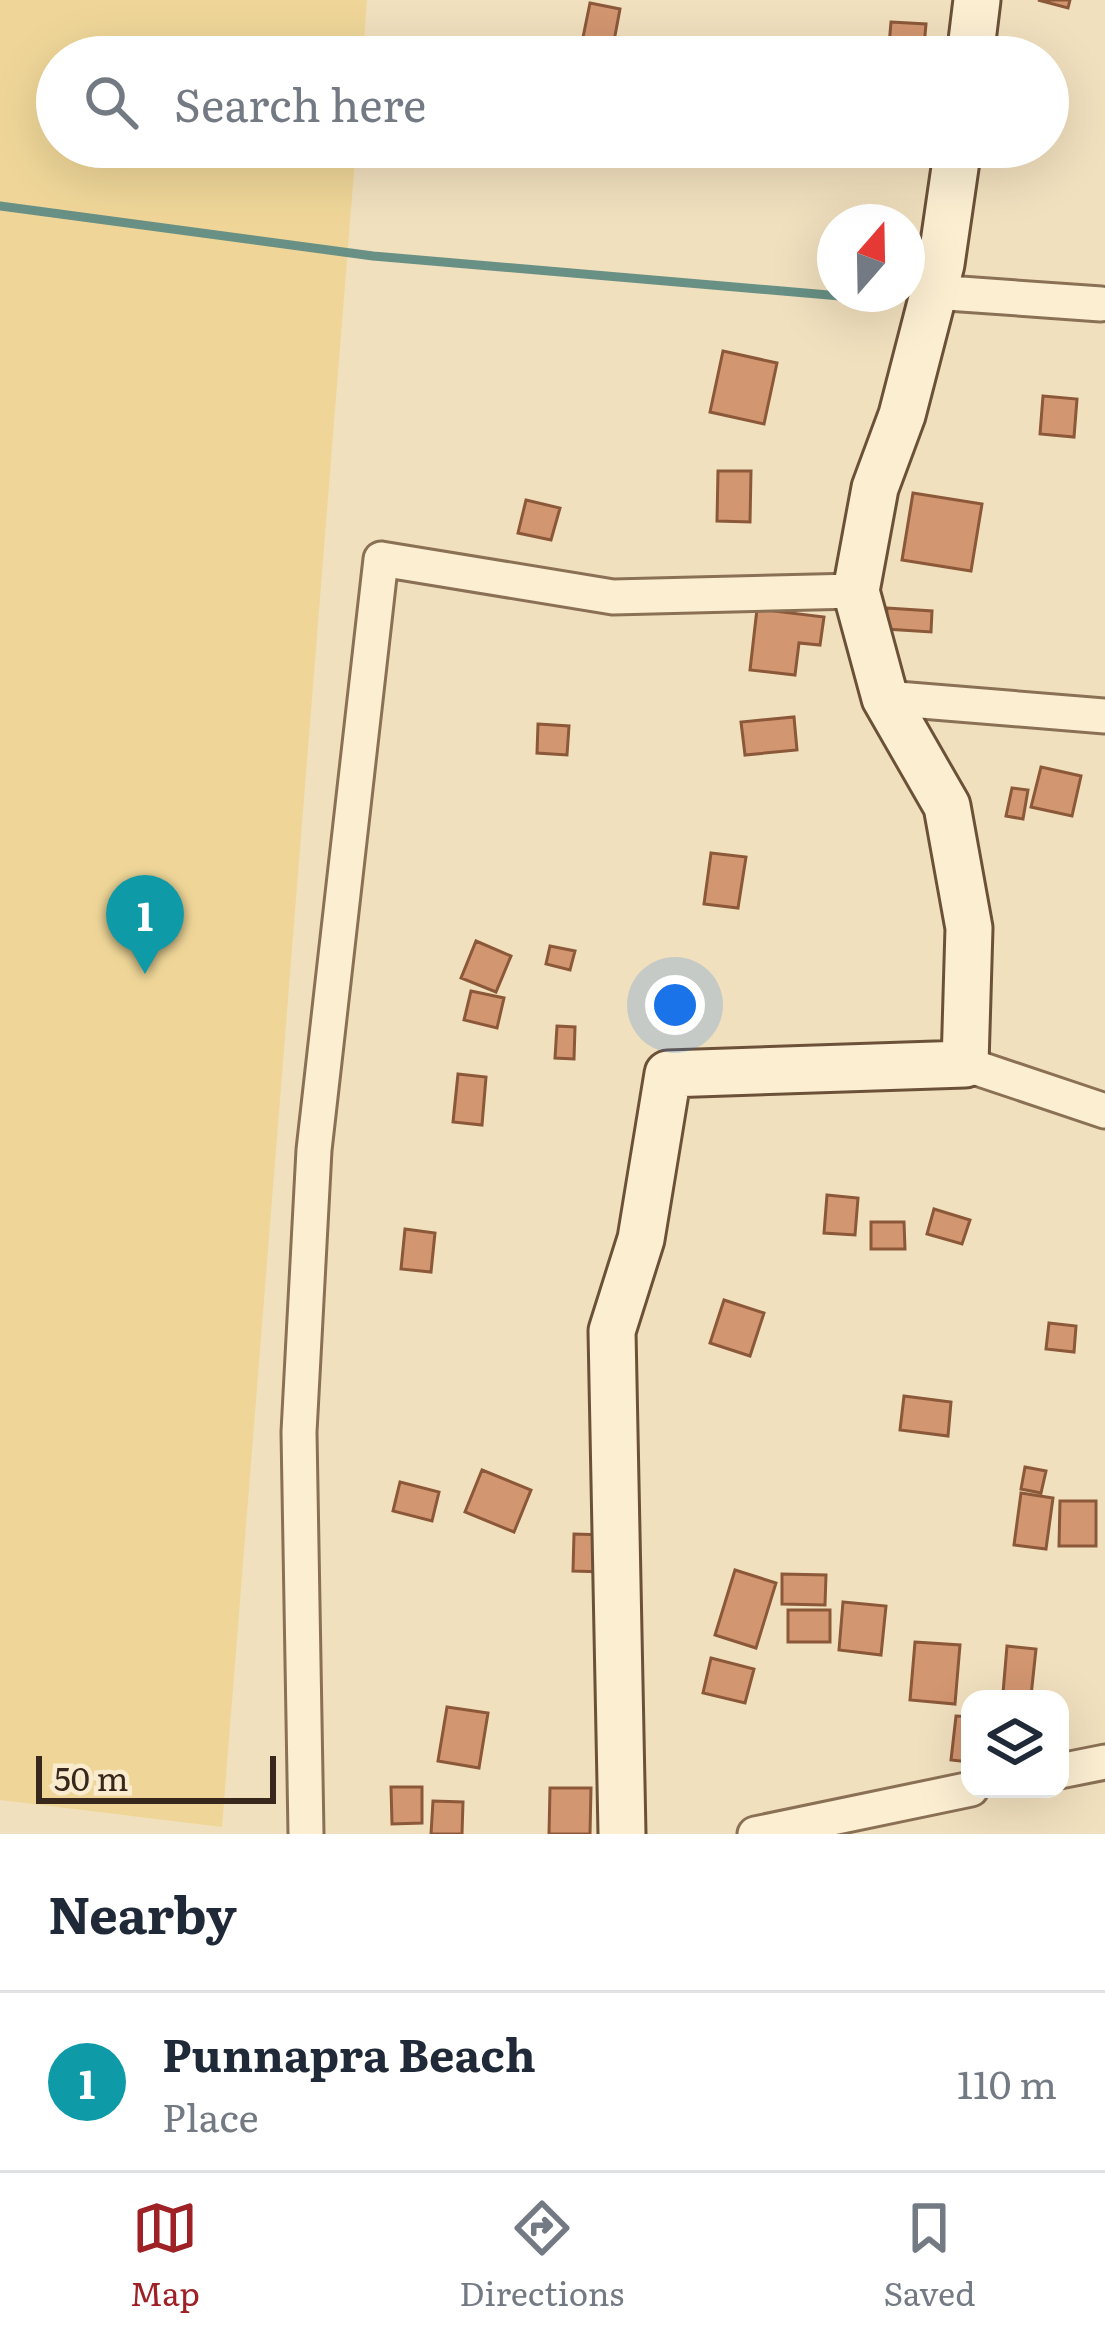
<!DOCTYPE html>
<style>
:root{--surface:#fff;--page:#f2f2f3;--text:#1f2937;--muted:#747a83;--line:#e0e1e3;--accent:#9e2125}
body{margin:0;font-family:Literata,serif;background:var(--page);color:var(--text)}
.controls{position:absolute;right:36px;bottom:36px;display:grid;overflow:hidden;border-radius:24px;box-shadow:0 12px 48px #0002}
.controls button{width:108px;height:108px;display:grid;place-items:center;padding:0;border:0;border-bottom:3px solid var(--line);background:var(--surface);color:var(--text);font:60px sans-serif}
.compass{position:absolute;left:817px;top:204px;width:108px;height:108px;border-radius:50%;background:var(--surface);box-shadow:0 12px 48px #0002;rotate:20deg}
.scale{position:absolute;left:36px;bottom:30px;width:240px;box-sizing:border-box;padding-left:12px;border:6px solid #38281b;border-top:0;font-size:33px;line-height:42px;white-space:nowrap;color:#38281b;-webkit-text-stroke:9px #f8ebce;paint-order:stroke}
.you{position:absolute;left:675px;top:1005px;width:42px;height:42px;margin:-30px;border:9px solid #fff;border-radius:50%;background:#1a73e8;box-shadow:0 0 0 18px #1a73e833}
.badge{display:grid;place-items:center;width:78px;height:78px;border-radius:50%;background:var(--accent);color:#fff;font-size:39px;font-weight:700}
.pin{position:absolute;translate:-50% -99px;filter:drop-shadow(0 3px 6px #0008)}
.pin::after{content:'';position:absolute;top:63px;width:42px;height:36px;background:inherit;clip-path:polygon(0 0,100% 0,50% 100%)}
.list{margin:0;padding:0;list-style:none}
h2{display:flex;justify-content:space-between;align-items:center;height:156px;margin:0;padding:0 48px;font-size:51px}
h2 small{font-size:39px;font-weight:400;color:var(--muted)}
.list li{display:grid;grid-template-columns:78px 1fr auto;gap:36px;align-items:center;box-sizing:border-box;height:180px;padding:0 48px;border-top:3px solid var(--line)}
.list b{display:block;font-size:45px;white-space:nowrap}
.list p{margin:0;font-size:39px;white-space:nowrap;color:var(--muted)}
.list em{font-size:39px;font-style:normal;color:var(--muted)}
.icon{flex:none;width:66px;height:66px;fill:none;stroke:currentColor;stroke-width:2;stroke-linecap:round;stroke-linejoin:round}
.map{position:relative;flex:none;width:1105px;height:1834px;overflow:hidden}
.search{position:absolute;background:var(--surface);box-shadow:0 12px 48px #0002;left:36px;right:36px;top:36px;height:132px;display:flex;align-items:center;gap:30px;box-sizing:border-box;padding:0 42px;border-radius:66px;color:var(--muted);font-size:45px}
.sheet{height:336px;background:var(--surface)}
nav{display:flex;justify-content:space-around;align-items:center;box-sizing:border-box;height:168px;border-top:3px solid var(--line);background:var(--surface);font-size:33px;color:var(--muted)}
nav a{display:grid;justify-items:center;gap:6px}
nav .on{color:var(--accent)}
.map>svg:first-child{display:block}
.sand{fill:#efd698}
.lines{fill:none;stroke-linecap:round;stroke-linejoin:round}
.stream{stroke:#689085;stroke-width:9}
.building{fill:#d29670;stroke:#8b5839;stroke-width:3}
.street-casing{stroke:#8a7055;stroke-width:39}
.secondary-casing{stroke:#6c5139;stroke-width:51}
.street{stroke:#fbeed1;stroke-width:33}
.secondary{stroke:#fbeed1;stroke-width:45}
</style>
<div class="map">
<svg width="1105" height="1834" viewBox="0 0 1105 1834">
<rect width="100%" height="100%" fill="#f1e0be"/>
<path class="sand" d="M0,0H367L363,57H57V147H356L222,1827L0,1800Z"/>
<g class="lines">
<path class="stream" d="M0,206L373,256L852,297"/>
</g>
<path class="building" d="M1038,0H1070L1068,8Z
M590,3L620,9L611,57L580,52Z
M891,22L926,24L924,47L889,45Z
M723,351L777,363L764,424L710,412Z
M1043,396L1077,399L1074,437L1040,434Z
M718,471H751L750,522L717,521Z
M913,493L982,504L971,571L902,560Z
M526,500L560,508L551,540L518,533Z
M887,608L932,611L931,632L886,629Z
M757,609L824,617L820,645L799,643L795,675L750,670Z
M794,717L797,750L745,755L741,722Z
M538,724L569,726L567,755L537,753Z
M1041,767L1081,776L1072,816L1031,807Z
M1012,788L1028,790L1023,819L1006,816Z
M711,853L746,857L738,908L704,904Z
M476,941L511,956L496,992L461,978Z
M550,946L575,951L570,970L546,964Z
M471,991L504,998L497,1028L464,1020Z
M557,1026L575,1027L574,1059L555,1058Z
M458,1074L486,1077L482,1125L453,1122Z
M827,1195L858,1198L855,1235L824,1233Z
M934,1209L970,1220L962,1244L927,1234Z
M871,1222H904L905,1249H871Z
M405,1229L435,1233L431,1272L401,1269Z
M724,1300L764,1313L750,1356L710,1343Z
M1049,1323L1076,1326L1074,1352L1046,1349Z
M904,1396L951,1402L948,1436L900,1430Z
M1025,1467L1046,1471L1041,1493L1021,1489Z
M482,1470L531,1490L514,1532L465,1512Z
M400,1482L439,1492L432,1521L393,1511Z
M1021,1493L1053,1498L1046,1549L1014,1545Z
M1060,1501H1096V1546H1059Z
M574,1534L606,1535L604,1572L573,1571Z
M735,1570L776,1583L756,1648L715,1635Z
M782,1574L826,1575L825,1605L782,1604Z
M843,1602L886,1606L881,1655L839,1650Z
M788,1610H830V1642H788Z
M915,1642L960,1645L955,1704L910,1700Z
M1007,1646L1036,1649L1031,1696L1003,1693Z
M711,1658L754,1669L745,1703L703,1693Z
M447,1707L488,1713L479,1768L438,1761Z
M956,1716L970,1717V1762L951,1760Z
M391,1787H422V1823L392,1824Z
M550,1788H591L590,1834H549Z
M433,1801L463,1802L462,1834H431Z"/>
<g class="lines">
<g class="street-casing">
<path id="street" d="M933,292L1101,304
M885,698L1105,716
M965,1064L1105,1111
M1060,1771L1105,1762
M306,1834L299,1432L314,1150L381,559L613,597L856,591
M755,1834L971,1789"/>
</g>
<g class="secondary-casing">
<path id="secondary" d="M970,57L977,0
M622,1834L612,1331L641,1239L668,1074L965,1064L969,928L947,806L885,698L856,591L875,488L902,415L941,264L958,147"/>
</g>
<use href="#street" class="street"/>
<use href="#secondary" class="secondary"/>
</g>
</svg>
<div class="controls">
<button><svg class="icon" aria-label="layers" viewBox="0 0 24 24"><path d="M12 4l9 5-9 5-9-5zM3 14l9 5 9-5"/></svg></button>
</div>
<svg class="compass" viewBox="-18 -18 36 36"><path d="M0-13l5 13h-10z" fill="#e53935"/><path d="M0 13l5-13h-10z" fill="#747a83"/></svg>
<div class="scale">50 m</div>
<div class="you"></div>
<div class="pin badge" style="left:145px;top:974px;background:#0f9aa8">1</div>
<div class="search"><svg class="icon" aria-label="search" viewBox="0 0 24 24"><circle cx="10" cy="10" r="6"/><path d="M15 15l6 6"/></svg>Search here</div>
</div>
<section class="sheet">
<h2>Nearby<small></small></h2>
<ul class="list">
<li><span class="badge" style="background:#0f9aa8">1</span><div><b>Punnapra Beach</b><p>Place</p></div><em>110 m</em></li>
</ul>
</section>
<nav>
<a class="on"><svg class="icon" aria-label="map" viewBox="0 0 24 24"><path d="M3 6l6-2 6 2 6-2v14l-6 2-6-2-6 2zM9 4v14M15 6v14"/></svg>Map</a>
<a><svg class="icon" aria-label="directions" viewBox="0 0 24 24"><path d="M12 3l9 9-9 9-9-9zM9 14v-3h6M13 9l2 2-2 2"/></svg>Directions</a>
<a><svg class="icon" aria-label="saved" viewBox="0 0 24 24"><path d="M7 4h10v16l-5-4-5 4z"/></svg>Saved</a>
</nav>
